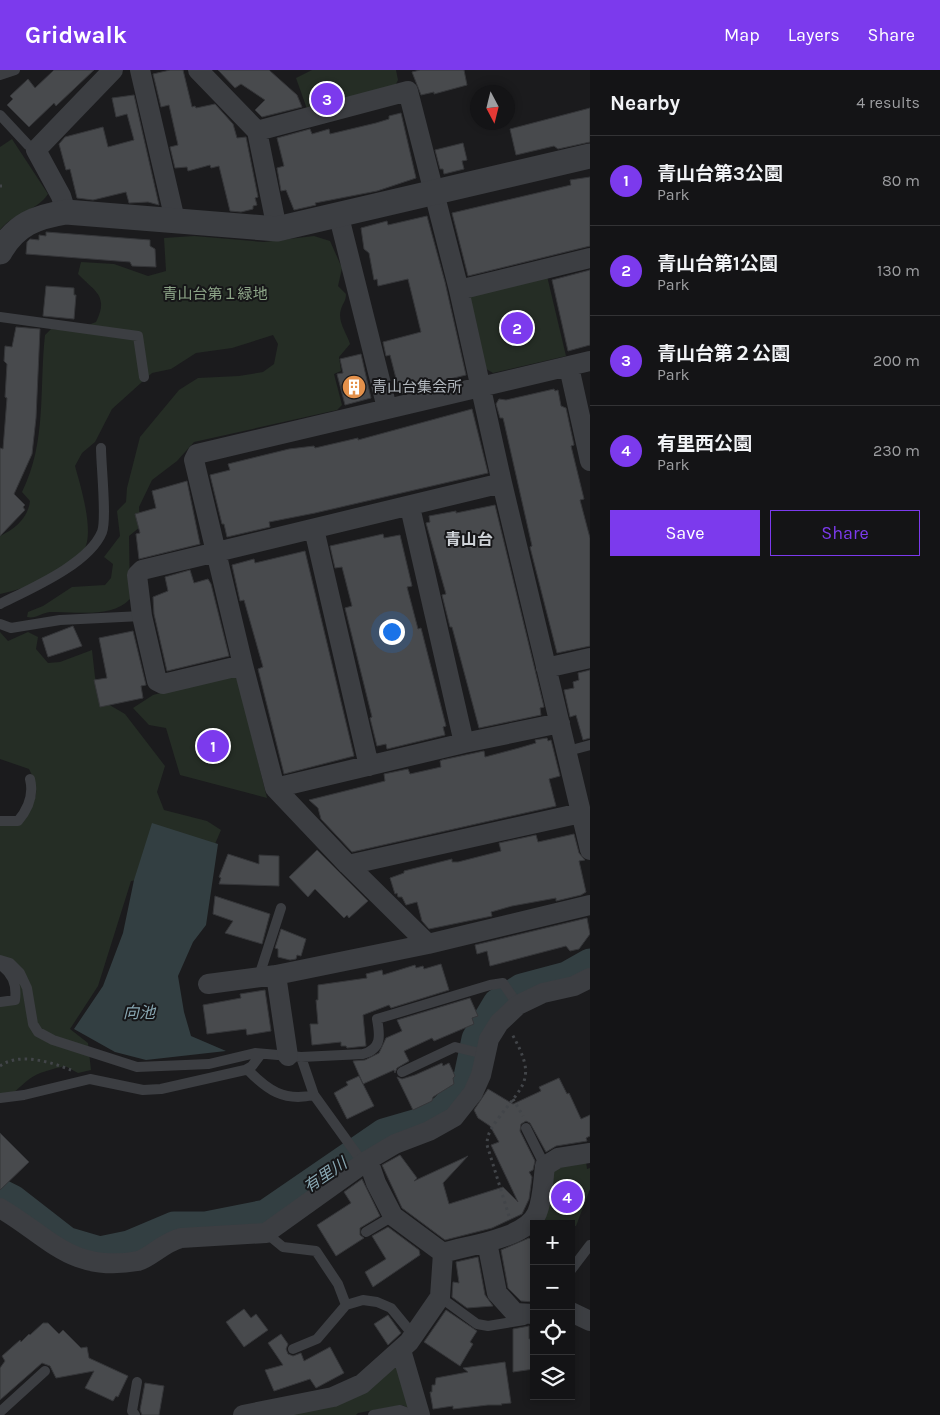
<!DOCTYPE html>
<meta charset="utf-8">
<style>
:root{--surface:#141416;--page:#212123;--text:#f1f3f6;--muted:#9d9ea1;--line:#333335;--accent:#7c3aed}
body{margin:0;font-family:Karla,"Noto Sans JP",sans-serif;background:var(--page);color:var(--text)}
.controls{position:absolute;right:15px;bottom:15px;display:grid;overflow:hidden;border-radius:0px;box-shadow:0 2px 8px #0003}
.controls button{width:45px;height:45px;display:grid;place-items:center;padding:0;border:0;border-bottom:1px solid var(--line);background:var(--surface);color:var(--text);font:25px sans-serif}
.compass{position:absolute;left:470px;top:15px;width:45px;height:45px;border-radius:50%;background:var(--surface);box-shadow:0 2px 8px #0003;rotate:173deg}
.you{position:absolute;left:391px;top:561px;width:18px;height:18px;margin:-12px;border:4px solid #fff;border-radius:50%;background:#1a73e8;box-shadow:0 0 0 8px #1a73e833}
.badge{display:grid;place-items:center;width:32px;height:32px;border-radius:50%;background:var(--accent);color:#fff;font-size:16px;font-weight:700}
.pin{position:absolute;translate:-50% -50%;border:2px solid #fff;box-shadow:0 1px 5px #0006}
.list{margin:0;padding:0;list-style:none}
h2{display:flex;justify-content:space-between;align-items:center;height:65px;margin:0;padding:0 20px;font-size:21px}
h2 small{font-size:16px;font-weight:400;color:var(--muted)}
.list li{display:grid;grid-template-columns:32px 1fr auto;gap:15px;align-items:center;box-sizing:border-box;height:90px;padding:0 20px;border-top:1px solid var(--line)}
.list b{display:block;font-size:19px;white-space:nowrap}
.list p{margin:0;font-size:16px;white-space:nowrap;color:var(--muted)}
.list em{font-size:16px;font-style:normal;color:var(--muted)}
.actions{display:flex;gap:10px;padding:15px 20px}
.actions a{flex:1;padding:11px 0;border:1px solid var(--accent);border-radius:0px;text-align:center;font-size:18px;color:var(--accent)}
.actions .main{background:var(--accent);color:#fff}
.icon{flex:none;width:28px;height:28px;fill:none;stroke:currentColor;stroke-width:2;stroke-linecap:round;stroke-linejoin:round}
.map{position:relative;flex:none;width:590px;height:1345px;overflow:hidden}
header{display:flex;align-items:center;gap:30px;box-sizing:border-box;height:70px;padding:0 25px;background:var(--accent);color:#fff}
header strong{font-size:24px}
nav{display:flex;gap:28px;margin-inline-start:auto;font-size:18px}
main{display:flex}
aside{flex:1;background:var(--surface)}
.map>svg:first-child{display:block}
.green{fill:#252d25}
.water{fill:#333f42}
.lines{fill:none;stroke-linecap:round;stroke-linejoin:round}
.river{stroke:#333f42;stroke-width:31}
.building{fill:#484a4d;stroke:#353639}
.path{stroke:#424549;stroke-width:3;stroke-dasharray:2.5 4;stroke-linecap:butt}
.service{stroke:#3c3e42;stroke-width:10}
.minor{stroke:#3c3e42;stroke-width:20}
.tertiary{stroke:#3c3e42;stroke-width:25}
.labels{text-anchor:middle;dominant-baseline:central;stroke-width:4;stroke-linejoin:round;paint-order:stroke}
.park-label{font-size:15px;fill:#8ca487;stroke:#161618}
.poi-label{font-size:15px;fill:#afb5bb;stroke:#161618;text-anchor:start}
.neighbourhood-label{font-size:16px;font-weight:bold;fill:#cfd3d8;stroke:#161618}
.water-label{font-size:16px;font-style:italic;fill:#89a8b3;stroke:#161618}
</style>
<header>
<strong>Gridwalk</strong>
<nav><a>Map</a><a>Layers</a><a>Share</a></nav>
</header>
<main>
<div class="map">
<svg width="590" height="1345" viewBox="0 0 590 1345">
<rect width="100%" height="100%" fill="#1b1b1d"/>
<path class="green" d="M312,0H396L398,10L394,18L307,39L296,8Z
M12,69L48,124C36,142 14,142 0,160V77Z
M194,166L264,172L314,166L330,171L342,198L338,216L346,224C346,231 343,233 341,239C337,252 347,263 350,274L339,287L341,301L334,304L342,335L337,340L194,372L177,391L152,410L139,437L140,457L129,466L130,529C111,549 75,541 50,542C41,543 36,549 27,547L28,542L43,536L72,517L105,515L111,508L113,494L104,487L120,466L117,441L126,432L127,418L140,367L179,320L198,308L239,306L263,302L274,294L278,274L273,265L232,278L196,283L171,299L152,303L112,339L95,372L82,383L75,396C80,414 95,462 84,480C69,505 27,518 0,524V466C15,459 28,448 30,431L22,422C47,372 39,319 45,265L51,259L73,261L96,252C109,225 95,222 78,204L81,192L114,194L148,206L166,201L164,168Z
M547,206L566,286L493,303L483,297L468,230L475,221Z
M0,562L8,571L28,562L38,567L36,579L48,593L60,592L92,580L95,607L101,630L125,644L165,696L157,722L164,740L207,751L221,760L215,774L145,809L131,811L98,916L70,959L88,973L91,1000L78,1003L65,996C53,999 38,1002 28,1010C18,1018 12,1026 0,1031V934L18,925L0,894V754L24,749C37,727 41,722 29,699L0,689Z
M231,604L238,610L267,728L180,705L166,658L149,655L133,638L153,625Z
M586,1091L587,1099L590,1098V1119L576,1156H571V1154H539L554,1100L561,1094Z
M395,1292L413,1340L402,1335L358,1343L356,1345H262Z"/>
<path class="water" d="M152,753L218,774L206,855L193,872L178,906L184,942L191,966L226,981L146,990L115,982L74,959L103,916L123,863L134,810Z"/>
<g class="lines">
<path class="river" d="M0,1124L12,1130L66,1172L100,1182L129,1176L174,1157H206L266,1145L384,1064L422,1053L444,1040L459,1025L469,1007L477,969L498,934L522,919L567,907L590,894"/>
</g>
<path class="building" d="M54,0H94L56,36L54,33L29,57L7,35L13,29L10,26L28,9L35,18Z
M170,0H183L192,37L195,36L196,38L215,34L233,54L237,68L246,67L258,127L255,128L257,135L253,136V139L241,142L230,141L219,96L211,98L210,95L188,101L187,97L175,98L170,77L178,75L169,35L161,37L153,4Z
M218,0H269L297,25L302,37L262,47L255,40L265,30L241,14L235,18Z
M420,0H464L467,15L434,24V22L421,25L412,2Z
M134,25L159,135L148,132L129,133L126,122L93,130L77,128L70,99L66,100L59,74L65,67L103,57L108,77L134,70L127,44L116,47L112,28Z
M590,38V72L558,79L554,76L516,85L510,59Z
M401,43L416,108L377,121L315,133L316,135L294,140L286,120L281,121L277,98L284,96L277,68L310,59L312,64L329,59L330,64L376,53L389,49V46Z
M463,73L467,90L462,91L464,99L444,104L443,99H440L435,80Z
M590,107V176L468,206L452,143L571,115L570,110Z
M427,146L445,212L466,305L429,314V317L400,324L390,285L386,286L383,272L421,262L408,209L378,216L377,209L374,210L369,183L364,179L361,158L387,151L388,155Z
M46,162L150,170V176L155,179L156,197L132,196L130,192L26,184L27,172L30,169L39,170V165L46,166Z
M590,200V275L568,281L552,210Z
M46,216L74,218V225H76L74,249L43,246Z
M16,257L40,259L36,348L32,384L14,424L25,435L23,437L25,440L0,466V378L3,379L7,328L5,327L7,294L4,291L5,276L12,277Z
M361,284L371,328L345,335L337,304L343,303L340,289Z
M554,319L555,321L558,320L561,336L566,338L574,375L571,376L584,429L580,430L590,468V576L557,583L530,477L532,476L504,352L503,348H500L496,334L499,329L506,330Z
M472,339L488,403L315,443L269,452L270,457L227,467L224,454H222L210,405L230,400L228,394L289,379L314,376L315,378L358,368V370Z
M187,411L200,474L139,489L136,464L140,463L135,444L156,438L152,421Z
M495,435L544,637L540,638L541,645L479,658L452,557H450L442,525L446,524L426,453L430,452L429,446L456,441V443Z
M383,464L384,468L400,465L412,516L407,517L418,559L421,558L446,656L443,657L445,665L387,679L386,674L377,676L370,648L372,647L345,538L352,536L342,497L335,498L330,476Z
M305,481L354,686L284,704L258,599L263,597L244,530L240,531L232,495L254,489L255,493Z
M190,500L194,513L208,509L211,514L229,586L167,601L154,544L153,527L168,521L165,507Z
M73,556L82,576L48,587L42,568Z
M133,561L146,615L141,616L143,628L100,637L94,610L107,608L99,568Z
M590,600V668L583,670L576,645L570,647L564,620L574,618L573,612L579,610L578,603Z
M547,668L548,671L551,670L560,706L549,709L556,736L352,782L321,749L318,738L309,730L385,711L384,704L408,699L410,704L441,697L440,691L442,690L484,681L485,687L519,678L536,673L535,670Z
M574,764L579,783L585,790L579,791L586,822L581,825L556,831V828L512,836L491,842L492,846L429,859L422,851L417,832L406,835L402,827H398L397,823L395,824L390,808L404,803V801L452,789V792H458L501,781L499,773L536,765L538,772Z
M317,780L368,831L349,848L347,845L344,848L315,819L308,827L289,807Z
M228,784L259,794V785L279,786V816L219,814L221,808L219,807Z
M215,826L270,844L262,874L225,863L233,851L213,844Z
M587,848L590,864L579,879L570,881L566,876L490,896L487,881L477,884L475,875Z
M281,859L306,869L301,886L297,885L296,889L290,890L278,887V879L275,878Z
M441,894L449,920L391,938L389,935L363,945L366,976L347,978L346,976H341V972L312,975L310,954H318L316,930H318V915L367,908L366,904L382,900L383,905L415,895L416,898L423,896L424,899Z
M265,920L271,961L247,965L246,959L207,964L203,935L241,928L240,924Z
M470,928L478,946L472,948L474,954L434,971L432,968L404,981L409,991L397,998L395,1003L394,1000L363,1014L353,991L365,990L379,983L386,968L402,961L397,950Z
M442,993L443,996L449,993L455,1006L453,1008L454,1014L433,1027L432,1031L413,1040L397,1007L402,1009L415,1005Z
M359,1006L374,1036L347,1049L334,1023L348,1015L346,1012Z
M559,1008L567,1024L569,1023L581,1049L590,1045V1066L586,1068L587,1071L556,1076L546,1082L530,1053L526,1051L521,1054L520,1061L535,1091L533,1100L529,1102L532,1107L529,1129L522,1144L492,1158L445,1170L402,1138L382,1095L400,1085L417,1108L414,1111L468,1086L443,1113L449,1134L503,1117L518,1132L491,1075L499,1072L490,1056L478,1048L474,1040L488,1019L513,1034L541,1021L539,1017Z
M0,1063L29,1092L0,1120Z
M362,1109L380,1146L360,1158V1165L364,1168L336,1186L317,1155L351,1133L344,1122Z
M388,1157L419,1180L420,1185L373,1217L365,1202L386,1189L372,1166Z
M529,1168L534,1173V1232L521,1231L508,1218L501,1180Z
M478,1187L485,1225L493,1236L467,1238L452,1227L453,1212L459,1213L456,1192Z
M244,1239L251,1248L256,1244L268,1260L244,1277L226,1252Z
M446,1240L477,1261L470,1272L473,1274L460,1296L424,1272Z
M388,1245L401,1263L388,1275L374,1254Z
M43,1253H48L59,1264L63,1260L81,1278L87,1277L89,1288L128,1306L118,1327L116,1326L113,1331L85,1318L94,1301L56,1308L50,1296L42,1293L0,1330V1298L5,1291L2,1286L20,1270L21,1272L29,1264L30,1265Z
M529,1256V1269L534,1268V1299L513,1302V1259Z
M281,1264L288,1274L286,1279L288,1284L293,1286L301,1283L304,1291L330,1277L344,1303L316,1318L310,1309L274,1321L265,1300L283,1295L268,1273Z
M505,1292L511,1333L501,1334L502,1335H488L453,1339V1336L433,1339L430,1322H432V1315H435L436,1308L468,1302L463,1298Z
M145,1313L164,1316L159,1345H142L140,1340Z"/>
<g class="lines">
<path class="path" d="M0,116H2
M0,996C19,982 51,992 71,1000
M513,1029L523,1046
M509,1146L487,1075C487,1064 491,1059 497,1050C525,1013 537,1009 512,964"/>
<path class="service" d="M0,5L15,0
M0,45L28,75L36,80
M0,247L138,266L144,307
M0,534C30,519 89,494 102,462C107,449 101,395 101,378
M0,554L11,558L60,550L142,546
M568,681L590,675
M0,751H18C29,738 34,725 30,709
M0,890L10,893L20,903L27,918L33,954L38,962L53,970L137,997L209,994L255,983L301,987L363,984C382,979 380,965 377,949L490,915L503,913L518,935
M0,895C13,903 17,915 15,930L0,932
M259,906L281,838
M301,987L314,1025L363,1093
M247,999C267,1020 284,1032 314,1025
M402,1002L455,977L484,984
M0,1028L24,1025L90,1009L143,1020L161,1019L245,1000L252,996L261,984
M526,1058L545,1096
M366,1162L393,1146
M266,1163L283,1177L316,1181L338,1214L346,1235
M571,1200L590,1175
M440,1227L477,1254L488,1256L524,1250
M293,1279L317,1269L346,1235L363,1230L377,1232L391,1238L414,1266
M0,1342L45,1301
M135,1345L132,1341L137,1312
M373,1345L400,1340L413,1345"/>
<path class="minor" d="M140,0L175,150
M198,0L257,61L408,21L459,220L502,413L590,780
M257,61L277,159
M66,142L61,126L36,80L113,0
M339,147L387,338
M459,220L590,188
M569,297L590,391
M410,437L464,673
M314,459L369,696
M243,595L163,614L157,611L142,546L137,505L142,500L502,413
M546,598L590,588
M275,718L464,673L560,653
M348,795L581,743
M428,874L348,795L275,718L243,595L194,390L197,384L590,291
M276,905L288,986
M208,914L276,905L428,874L590,835
M368,1090L376,1113L393,1146L443,1183
M0,1138C51,1168 71,1203 138,1191C150,1188 164,1172 181,1168L266,1163L368,1090L395,1074L429,1061L454,1047L473,1023L481,1005L489,969L499,953L518,935L543,923L574,916L590,908
M487,1172L497,1223L515,1243L534,1244
M571,1242L590,1251
M401,1280L420,1345
M243,1345L333,1327L362,1314L409,1272L440,1227L443,1183C468,1175 526,1169 537,1143C543,1129 543,1111 545,1096L558,1088L590,1083"/>
<path class="tertiary" d="M0,182C16,154 36,147 66,142L277,159L590,86"/>
</g>
<defs>
<g id="building-disc" transform="scale(1.25)"><circle r="9.5" fill="#e4914b" stroke="#161618"/><path d="M-4-6H4V6H1V3H-1V6H-4ZM-2.5-4.3h1.7v1.8h-1.7ZM.8-4.3h1.7v1.8H.8ZM-2.5-1h1.7V.8h-1.7ZM.8-1h1.7V.8H.8Z" fill="#fff"/></g>
</defs>
<g fill-rule="evenodd">
<use href="#building-disc" x="354" y="317"/>
</g>
<g class="labels">
<g class="park-label">
<text x="215" y="224">青山台第１緑地</text>
</g>
<g class="poi-label">
<text x="372" y="317">青山台集会所</text>
</g>
<g class="neighbourhood-label">
<text x="469" y="469">青山台</text>
</g>
<g class="water-label">
<text x="139" y="942">向池</text>
<text transform="translate(325 1105) rotate(-34)">有里川</text>
</g>
</g>
</svg>
<div class="controls">
<button>+</button>
<button>−</button>
<button><svg class="icon" aria-label="locate" viewBox="0 0 24 24"><circle cx="12" cy="12" r="6"/><path d="M12 2v4M12 18v4M2 12h4M18 12h4"/></svg></button>
<button><svg class="icon" aria-label="layers" viewBox="0 0 24 24"><path d="M12 4l9 5-9 5-9-5zM3 14l9 5 9-5"/></svg></button>
</div>
<svg class="compass" viewBox="-18 -18 36 36"><path d="M0-13l5 13h-10z" fill="#e53935"/><path d="M0 13l5-13h-10z" fill="#9d9ea1"/></svg>
<div class="you"></div>
<div class="pin badge" style="left:213px;top:676px">1</div>
<div class="pin badge" style="left:517px;top:258px">2</div>
<div class="pin badge" style="left:327px;top:29px">3</div>
<div class="pin badge" style="left:567px;top:1127px">4</div>
</div>
<aside>
<h2>Nearby<small>4 results</small></h2>
<ul class="list">
<li><span class="badge">1</span><div><b>青山台第3公園</b><p>Park</p></div><em>80 m</em></li>
<li><span class="badge">2</span><div><b>青山台第1公園</b><p>Park</p></div><em>130 m</em></li>
<li><span class="badge">3</span><div><b>青山台第２公園</b><p>Park</p></div><em>200 m</em></li>
<li><span class="badge">4</span><div><b>有里西公園</b><p>Park</p></div><em>230 m</em></li>
</ul>
<div class="actions"><a class="main">Save</a><a>Share</a></div>
</aside>
</main>
